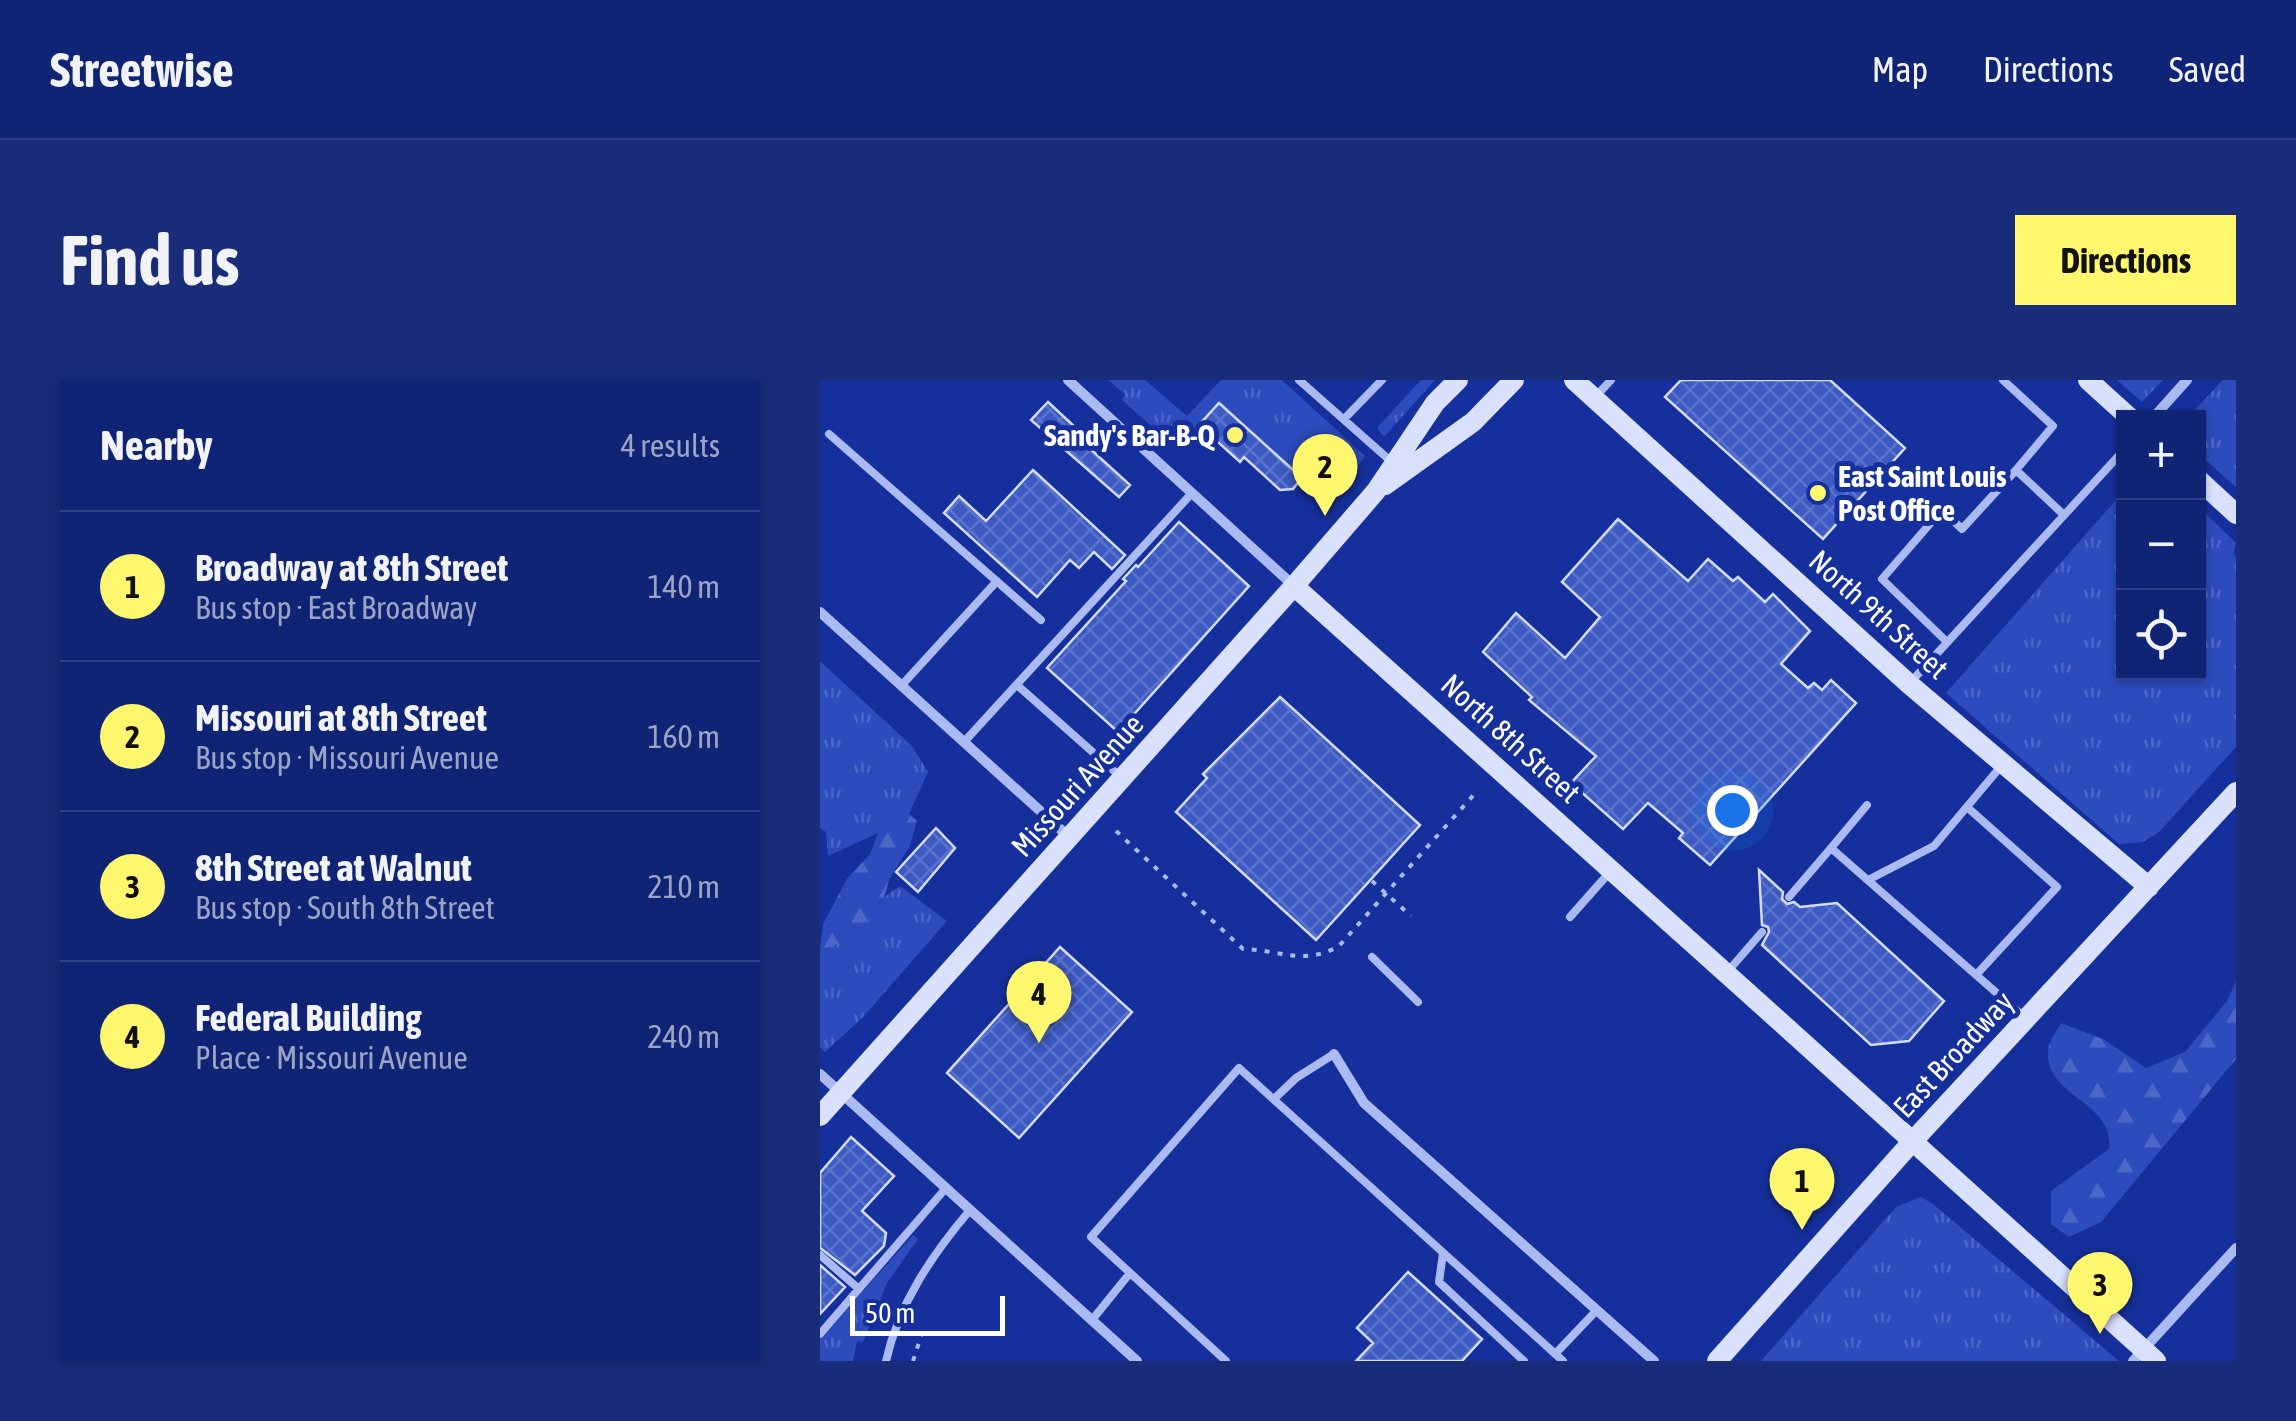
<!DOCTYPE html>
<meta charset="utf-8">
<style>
:root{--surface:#102475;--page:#192c7a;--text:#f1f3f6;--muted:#9ca4c5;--line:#304187;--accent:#fff76d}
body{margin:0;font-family:"Asap Condensed",sans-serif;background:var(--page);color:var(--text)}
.controls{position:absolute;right:30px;top:30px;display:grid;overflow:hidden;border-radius:0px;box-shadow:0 2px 8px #0004}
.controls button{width:90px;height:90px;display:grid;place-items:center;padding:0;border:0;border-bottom:2px solid var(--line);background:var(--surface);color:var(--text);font:50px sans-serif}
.scale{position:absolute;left:30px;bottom:25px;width:155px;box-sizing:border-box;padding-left:10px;border:5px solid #fff;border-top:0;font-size:28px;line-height:35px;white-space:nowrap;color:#fff;-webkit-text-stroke:8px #15309c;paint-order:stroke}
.you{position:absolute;left:912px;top:430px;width:35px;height:35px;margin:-25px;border:8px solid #fff;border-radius:50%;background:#1a73e8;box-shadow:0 0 0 15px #1a73e833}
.badge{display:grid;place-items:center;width:65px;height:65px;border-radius:50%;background:var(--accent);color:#111;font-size:32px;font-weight:700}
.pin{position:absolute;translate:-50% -82px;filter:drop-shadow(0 2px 5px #0008)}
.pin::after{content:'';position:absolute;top:52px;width:35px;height:30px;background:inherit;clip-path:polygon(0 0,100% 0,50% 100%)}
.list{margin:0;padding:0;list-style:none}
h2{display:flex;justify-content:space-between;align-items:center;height:130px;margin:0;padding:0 40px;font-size:42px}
h2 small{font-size:32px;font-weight:400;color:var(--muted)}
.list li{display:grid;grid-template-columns:65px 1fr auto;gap:30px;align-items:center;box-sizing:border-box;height:150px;padding:0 40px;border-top:2px solid var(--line)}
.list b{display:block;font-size:38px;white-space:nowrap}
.list p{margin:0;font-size:32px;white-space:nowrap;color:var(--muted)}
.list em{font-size:32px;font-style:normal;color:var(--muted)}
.icon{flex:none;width:55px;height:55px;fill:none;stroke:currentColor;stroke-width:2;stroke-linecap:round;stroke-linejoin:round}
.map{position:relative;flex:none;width:1416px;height:981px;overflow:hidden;border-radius:0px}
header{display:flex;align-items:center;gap:60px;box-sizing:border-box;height:140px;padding:0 50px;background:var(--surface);border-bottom:2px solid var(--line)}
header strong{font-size:48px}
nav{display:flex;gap:55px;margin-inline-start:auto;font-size:35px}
.intro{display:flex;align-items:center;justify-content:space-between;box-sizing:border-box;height:240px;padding:0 60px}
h1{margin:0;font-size:70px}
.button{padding:25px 45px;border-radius:0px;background:var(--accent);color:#111;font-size:35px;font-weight:700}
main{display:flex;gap:60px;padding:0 60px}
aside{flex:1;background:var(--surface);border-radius:0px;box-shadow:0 2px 8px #0004}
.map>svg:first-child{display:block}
.grass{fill:url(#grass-tufts)}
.forest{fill:url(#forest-firs)}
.building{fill:url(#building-cross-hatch);stroke:#d3dcfd;stroke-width:2.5}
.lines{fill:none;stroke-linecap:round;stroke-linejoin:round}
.path{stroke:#abbaf3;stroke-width:4;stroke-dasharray:5 8;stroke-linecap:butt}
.lane{stroke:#abbaf3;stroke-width:8}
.street{stroke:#abbaf3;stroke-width:10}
.secondary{stroke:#dae1fd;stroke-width:20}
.poi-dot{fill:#fff76d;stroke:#15309c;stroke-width:4}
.labels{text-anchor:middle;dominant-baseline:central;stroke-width:10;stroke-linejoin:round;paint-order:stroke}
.poi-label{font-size:30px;font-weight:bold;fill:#fff;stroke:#15309c;text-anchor:end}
.street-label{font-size:30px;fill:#fff;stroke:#15309c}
</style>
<header>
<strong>Streetwise</strong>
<nav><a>Map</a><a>Directions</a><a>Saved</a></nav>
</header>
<div class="intro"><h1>Find us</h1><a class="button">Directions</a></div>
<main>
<aside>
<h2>Nearby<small>4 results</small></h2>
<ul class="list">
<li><span class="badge">1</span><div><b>Broadway at 8th Street</b><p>Bus stop · East Broadway</p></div><em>140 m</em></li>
<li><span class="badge">2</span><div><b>Missouri at 8th Street</b><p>Bus stop · Missouri Avenue</p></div><em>160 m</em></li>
<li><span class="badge">3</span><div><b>8th Street at Walnut</b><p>Bus stop · South 8th Street</p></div><em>210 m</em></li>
<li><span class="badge">4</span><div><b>Federal Building</b><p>Place · Missouri Avenue</p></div><em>240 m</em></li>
</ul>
</aside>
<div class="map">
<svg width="1416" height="981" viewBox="0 0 1416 981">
<defs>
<pattern id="grass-tufts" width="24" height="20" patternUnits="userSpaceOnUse" patternTransform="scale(2.5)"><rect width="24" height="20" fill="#2c4bbc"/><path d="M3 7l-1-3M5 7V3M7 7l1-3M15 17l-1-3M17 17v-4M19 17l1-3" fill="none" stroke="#4c66c6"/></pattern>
<pattern id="forest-firs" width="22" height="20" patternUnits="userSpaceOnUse" patternTransform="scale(2.5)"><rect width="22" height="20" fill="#2c4bbc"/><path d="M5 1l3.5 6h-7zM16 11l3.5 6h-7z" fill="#4c66c6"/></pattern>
<pattern id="building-cross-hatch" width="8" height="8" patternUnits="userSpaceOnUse" patternTransform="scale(2.5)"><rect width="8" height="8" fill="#3d5ac3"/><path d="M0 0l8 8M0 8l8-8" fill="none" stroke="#5a73cc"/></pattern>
</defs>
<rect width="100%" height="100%" fill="#15309c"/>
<path class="grass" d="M288,0H325L367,36L401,0H462L545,76L532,94L525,81V68L515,62L482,98L399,24L357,69L302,20L305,14Z
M601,0H615L564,57L557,48Z
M1297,0H1343L1322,22Z
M1403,0H1416V107L1379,74L1378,38L1368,37Z
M1303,112L1304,292H1378L1379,127L1416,163L1413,174L1416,177V367L1339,452L1323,462L1299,464L1126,313Z
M0,281L92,366L108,392L89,434L58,453L8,476L6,452L0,448Z
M80,506L127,541L43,637L5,672L0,667V572L38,555L64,517Z
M1101,817L1113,824L1299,981H941L1076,827Z
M93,855L98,859L67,903L43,962L37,961L33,981H0V960Z"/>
<path class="forest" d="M89,434L97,441L90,466L70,498L64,517L38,555L0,572L3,544L27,499L50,474L58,453Z
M1416,601V679L1281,842L1249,857L1231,844V811L1289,769C1296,720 1218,716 1229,665C1231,658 1238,649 1241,643L1283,659L1326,688L1365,672L1407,621Z"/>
<path class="building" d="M861,0H1010L1085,68L1003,159L845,17Z
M228,22L270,61L266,65L310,105L299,117L211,40Z
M399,23L482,98L473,109L460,110L424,77L420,82L379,45Z
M213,90L305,175L292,189L274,172L259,188L250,180L217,217L124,133L139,116L166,141Z
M798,139L868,201L888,179L913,201L918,197L945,222L953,214L990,251L961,284L988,308L994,303L1002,310L1011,300L1036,323L890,485L859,458L863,453L828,423L803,449L751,403L776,376L709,320L712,317L663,272L696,233L745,278L780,237L742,202Z
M359,142L429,206L298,352L227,288L306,201L303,199L316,185L318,187Z
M460,317L600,445L496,560L356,432L387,398L383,394Z
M116,448L135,468L98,512L76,492Z
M939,490L963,512L962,519L967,524L974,522L980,527L1017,523L1124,621L1089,661L1051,665L942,565L949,552L948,547L942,545Z
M240,567L312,632L199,758L127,693Z
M31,757L74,796L42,831L66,853L64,866L35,895L0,868V793Z
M0,885L25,907L0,934Z
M588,892L662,959L642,981H536L553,963L537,948Z"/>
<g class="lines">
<path class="path" d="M296,451L423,569C460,570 485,586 519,566L658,410
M552,501L591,536
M93,981L103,950"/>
<path class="lane" d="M479,0L574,84
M1183,0L1233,46L1196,90
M777,15L791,0
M524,39L562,0
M9,54L221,240
M1127,262L1062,199L1122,130L1142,149L1196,90L1244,135
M1089,304L1304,70
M197,305L302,398
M81,306L177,201
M144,362L372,113
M1047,425L1011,468L1203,636
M1147,427L1237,507L1156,595
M1048,500L1114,466L1182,385
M969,517L1011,468
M750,537L789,493
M552,577L598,622
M909,590L942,552
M454,719L476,698L514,674
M623,873L619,902L704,981
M0,875L39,909
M272,940L310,893
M0,954L126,808
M735,974L777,930
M66,981C79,923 112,875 150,830
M406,981L271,857L419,688L743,981"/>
<path class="street" d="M248,0L474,206
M1333,38L1367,0
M0,232L249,457
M514,674L544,723L834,981
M0,694L317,981
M1313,981L1416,868"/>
<path class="secondary" d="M754,0L1089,304L1329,507
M1268,0L1310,38
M1378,99L1416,134
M565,105L653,42L694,0
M474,206C763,463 1049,722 1336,981
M0,736L474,206L556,111L615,23L638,0
M897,981L1091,763L1416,412"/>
</g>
<g class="poi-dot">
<circle cx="415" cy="55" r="10"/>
<circle cx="998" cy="113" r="10"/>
</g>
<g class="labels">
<g class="poi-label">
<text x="395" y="55">Sandy's Bar-B-Q</text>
<text x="1018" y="96" text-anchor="start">East Saint Louis<tspan x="1018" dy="34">Post Office</tspan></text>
</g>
<g class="street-label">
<text transform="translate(1059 234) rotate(42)">North 9th Street</text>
<text transform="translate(691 358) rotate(42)">North 8th Street</text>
<text transform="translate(257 405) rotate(-48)">Missouri Avenue</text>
<text transform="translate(1133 674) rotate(-47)">East Broadway</text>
</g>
</g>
</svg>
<div class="controls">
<button>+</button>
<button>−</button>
<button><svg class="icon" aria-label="locate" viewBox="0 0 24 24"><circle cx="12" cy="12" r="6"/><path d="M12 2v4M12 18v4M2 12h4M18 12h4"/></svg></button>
</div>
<div class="scale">50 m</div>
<div class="you"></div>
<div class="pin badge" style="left:982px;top:850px">1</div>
<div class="pin badge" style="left:505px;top:136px">2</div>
<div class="pin badge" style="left:1280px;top:954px">3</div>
<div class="pin badge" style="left:219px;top:663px">4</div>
</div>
</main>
